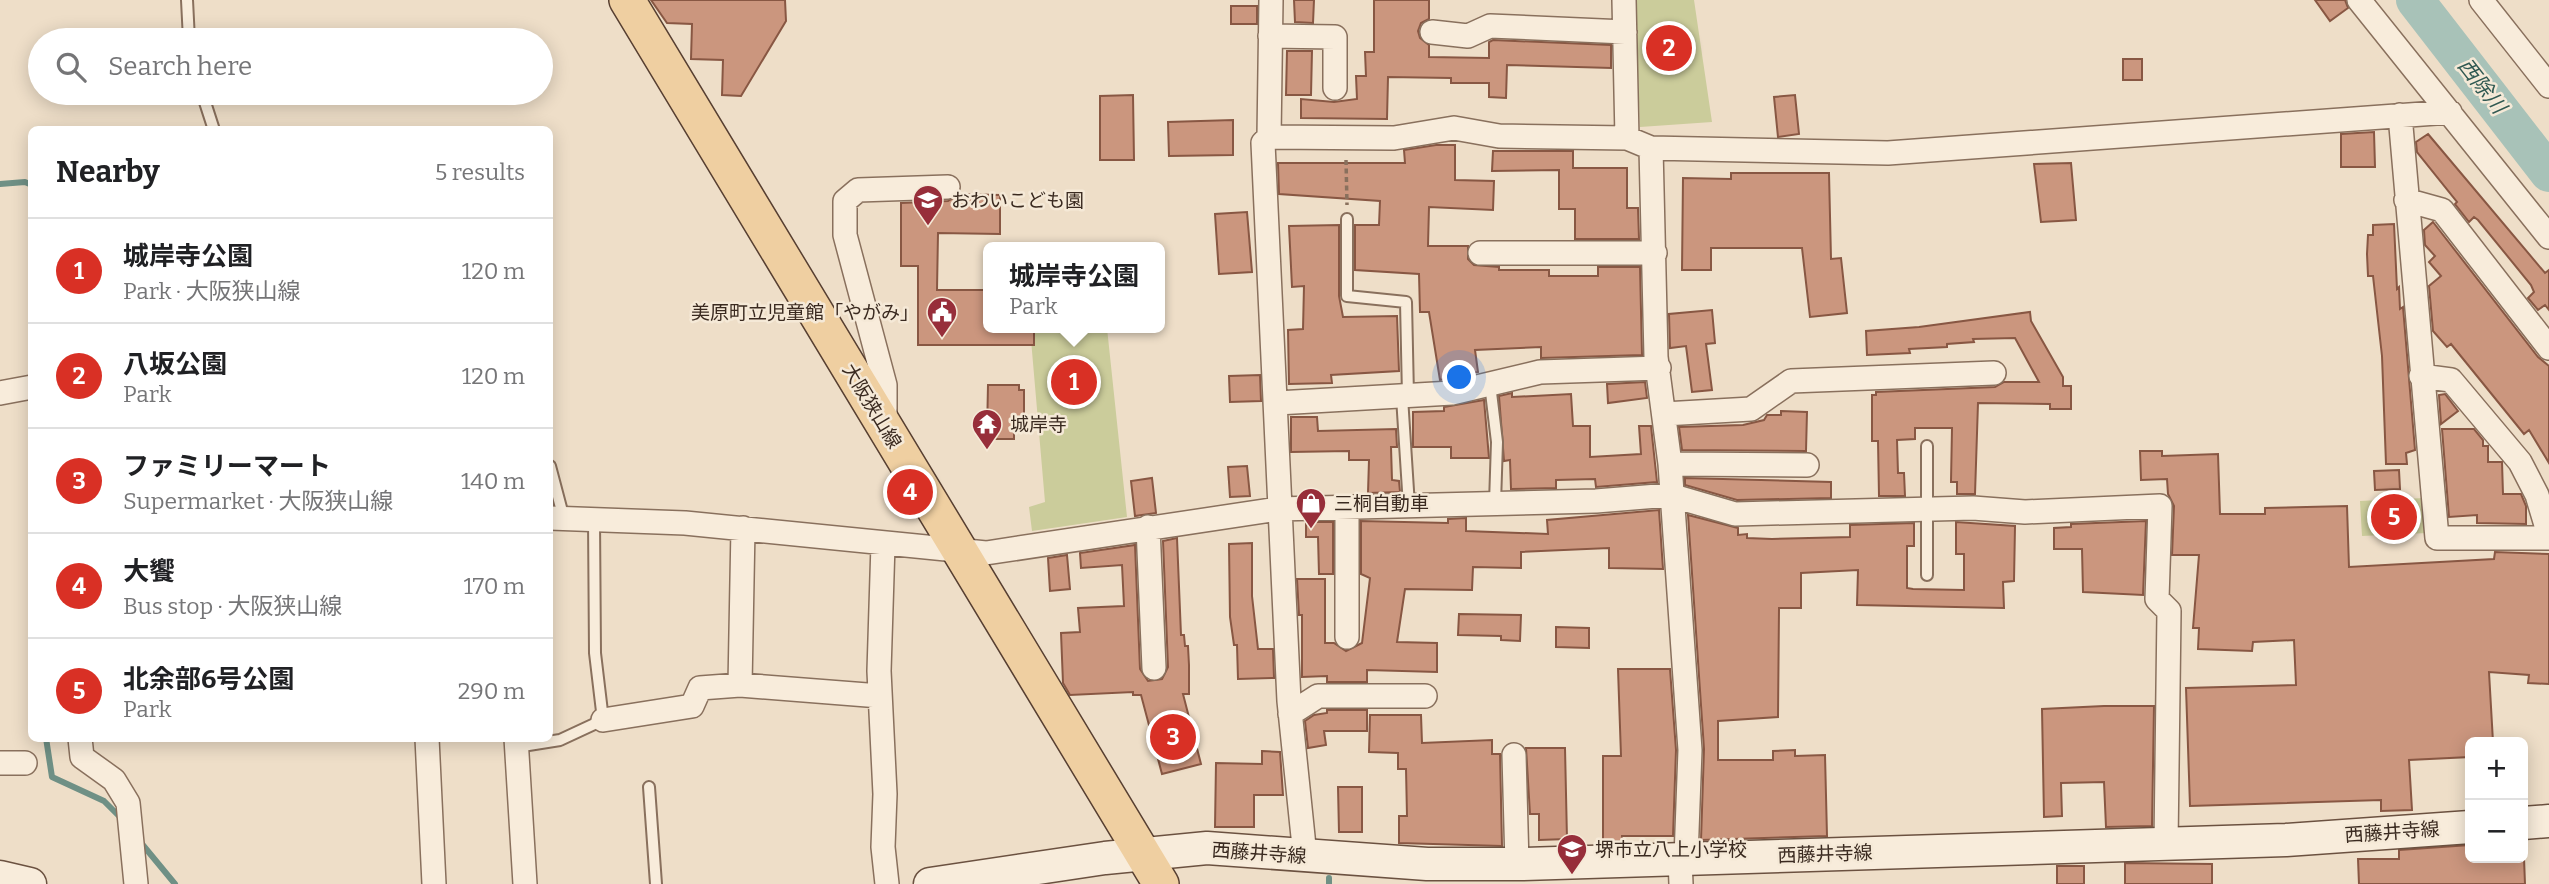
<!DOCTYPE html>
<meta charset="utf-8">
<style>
:root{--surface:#fff;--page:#f6f6f6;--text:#202124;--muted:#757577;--line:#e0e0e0;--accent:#d93025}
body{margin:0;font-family:Bitter,"Noto Sans JP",serif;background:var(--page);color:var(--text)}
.controls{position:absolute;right:21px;bottom:21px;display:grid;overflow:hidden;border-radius:10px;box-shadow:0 4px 18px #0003}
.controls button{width:63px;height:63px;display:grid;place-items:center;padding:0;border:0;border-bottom:2px solid var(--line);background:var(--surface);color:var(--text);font:35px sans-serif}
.you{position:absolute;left:1460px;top:378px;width:24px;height:24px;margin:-18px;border:5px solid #fff;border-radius:50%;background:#1a73e8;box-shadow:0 0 0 10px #1a73e833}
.badge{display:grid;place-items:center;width:46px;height:46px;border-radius:50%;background:var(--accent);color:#fff;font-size:23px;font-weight:700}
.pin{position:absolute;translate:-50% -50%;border:4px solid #fff;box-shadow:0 2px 7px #0006}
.popup{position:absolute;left:983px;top:242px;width:182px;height:91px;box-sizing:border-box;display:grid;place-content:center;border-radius:10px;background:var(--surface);filter:drop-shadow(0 2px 5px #0005);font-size:23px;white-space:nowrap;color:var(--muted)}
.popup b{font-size:26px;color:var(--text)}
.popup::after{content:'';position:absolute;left:50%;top:100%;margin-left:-14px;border:14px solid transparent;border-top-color:var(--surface)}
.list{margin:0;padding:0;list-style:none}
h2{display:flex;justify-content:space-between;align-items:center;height:91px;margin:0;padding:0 28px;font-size:30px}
h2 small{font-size:23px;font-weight:400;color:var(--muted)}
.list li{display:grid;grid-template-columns:46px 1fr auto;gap:21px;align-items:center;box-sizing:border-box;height:105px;padding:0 28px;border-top:2px solid var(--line)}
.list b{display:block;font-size:26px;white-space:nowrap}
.list p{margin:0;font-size:23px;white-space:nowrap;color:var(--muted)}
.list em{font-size:23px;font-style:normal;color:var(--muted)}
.icon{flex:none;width:38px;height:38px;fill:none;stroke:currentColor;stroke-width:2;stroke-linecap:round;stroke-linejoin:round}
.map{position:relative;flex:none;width:2549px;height:884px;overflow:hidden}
.search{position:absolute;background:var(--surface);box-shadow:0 4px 18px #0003;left:28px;top:28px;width:525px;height:77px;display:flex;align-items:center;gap:18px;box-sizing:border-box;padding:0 24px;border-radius:38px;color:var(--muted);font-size:26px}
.panel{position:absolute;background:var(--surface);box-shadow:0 4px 18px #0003;left:28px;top:126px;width:525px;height:616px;border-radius:10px}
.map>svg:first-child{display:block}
.green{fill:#cbcc9b}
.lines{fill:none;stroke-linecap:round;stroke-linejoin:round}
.stream{stroke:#6f9085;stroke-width:6}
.river{stroke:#a8c2b8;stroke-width:38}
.building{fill:#cb967e;stroke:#885743;stroke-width:2}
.service-casing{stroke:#89705d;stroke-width:14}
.minor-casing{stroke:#89705d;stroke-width:26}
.secondary-casing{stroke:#6b5140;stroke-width:35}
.primary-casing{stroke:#573f31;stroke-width:38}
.path{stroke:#89705d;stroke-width:3.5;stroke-dasharray:5 3.5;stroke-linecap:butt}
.service{stroke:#f8ecdb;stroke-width:10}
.minor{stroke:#f8ecdb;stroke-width:23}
.secondary{stroke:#f8ecdb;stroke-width:32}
.primary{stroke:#efcfa1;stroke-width:35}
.labels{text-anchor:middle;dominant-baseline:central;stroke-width:5;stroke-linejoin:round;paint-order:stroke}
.poi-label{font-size:19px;fill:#3a2a20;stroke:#f5e9d7;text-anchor:start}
.street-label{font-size:19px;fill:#3a2a20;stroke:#f5e9d7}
.water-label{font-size:21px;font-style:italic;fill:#305952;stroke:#f5e9d7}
</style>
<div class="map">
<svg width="2549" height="884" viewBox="0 0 2549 884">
<rect width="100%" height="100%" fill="#eedec8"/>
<path class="green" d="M1635,0H1694L1712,122L1640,127Z
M1030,328H1107L1127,517L1032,531L1029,507L1045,502Z
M2424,498L2427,533L2362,536L2360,501Z"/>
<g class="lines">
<path class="stream" d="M0,184L25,182L32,185
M46,738L52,777L104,801L119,816
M142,844L175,884
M1329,884V878"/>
<path class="river" d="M2415,0L2549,173"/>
</g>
<path class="building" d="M651,0H785L786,21L741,96L722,95L723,60L691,59L692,24L667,23Z
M1294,0H1314L1313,23L1295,22Z
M1374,0H1429V19L1421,23L1418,31L1420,38L1429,45V57L1489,58V42L1493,40L1611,45V68L1507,65L1506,98L1489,97V83H1451V78L1388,77L1387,119L1301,118V99L1334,102L1357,99L1356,76H1366L1365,52H1374Z
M2315,0H2345L2348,8L2330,21Z
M1231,6H1257V24H1231Z
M1287,51H1312L1311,95H1286Z
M2123,59H2142V80H2123Z
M1133,95L1134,160H1100V96Z
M1795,95L1799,134L1778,137L1774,97Z
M1233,120V155L1169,156L1168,122Z
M2374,132L2375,167H2341V134Z
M2428,134L2545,273L2549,270V310L2545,305L2538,310L2528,298L2534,292L2531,285L2478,220L2474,217L2469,222L2455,204L2457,202L2417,152L2416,142Z
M1436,145H1455V180L1494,181L1493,210L1429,207L1428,246H1468V259L1474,265L1499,267V270H1549V276H1598V267H1640L1642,355L1541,358V347L1475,350L1478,372L1440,380L1429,312H1420L1419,274L1355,270V225H1379L1380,201L1279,194L1278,163H1405L1404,150Z
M1493,151H1573V168H1627V208H1638L1639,239H1575V209H1559V170L1492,171Z
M2071,163L2076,220L2041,222L2034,164Z
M1731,173H1829L1831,259L1841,258L1847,313L1810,317L1802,248H1711V270H1682L1683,178L1731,179Z
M960,194L1000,195V234L938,233L937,290H984V294H988V328H1034V345H918V266H901V203L948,201Z
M1247,212L1252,272L1219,274L1215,214Z
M2433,222L2538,357L2549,366V463L2529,430L2524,434L2451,344L2447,347L2433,331L2429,286L2441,276L2429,262L2435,256L2425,245L2424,230Z
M2394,224L2397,289L2399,287L2400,309L2403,307L2415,450L2406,453L2407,464H2386L2382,356L2373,276H2368L2367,254L2368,235H2373V225Z
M1339,225V296L1343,317L1397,316L1399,371L1331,375L1332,383L1289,384L1288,330L1303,329L1304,286L1292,287L1289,226Z
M1712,310L1715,343L1706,344L1712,390L1692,392L1686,346L1670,348L1669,314Z
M2030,312L2031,321L2063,377V386H2071V409H2050V404L1978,403L1975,494H1957V482H1951L1952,428H1915V439L1897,440L1898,473H1904L1905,496H1879L1878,441H1872V395H1876V392L1995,387L2004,382H2039L2015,338L1973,339L1974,342L1947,344V347L1909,349L1910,353L1867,355L1866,331L1919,327Z
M1260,375L1261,401L1230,402L1229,376Z
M1645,382L1647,398L1608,403L1607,384Z
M988,385H1019V390H1024V430H1014V439H994V433H987Z
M1512,393V397L1571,394L1573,426H1590V457L1641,454L1639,426H1651L1657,482L1596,487L1595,479L1556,480V488L1511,489L1510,460L1504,461L1499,396Z
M2445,394L2458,411L2441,424L2439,395Z
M1484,400L1489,458H1451V447H1413V412L1444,411V407Z
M1781,411L1807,412L1806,451L1682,450L1679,427L1743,425L1764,420L1767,415H1781Z
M1291,417H1317L1318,431L1396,429L1397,447H1391L1392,480L1399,481L1400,492L1368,493L1369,460H1349V451L1291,452Z
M2442,429H2474L2483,440V446H2488V462H2502L2503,494H2521L2526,506V524L2477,523V515L2449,517Z
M2140,451H2162V456L2218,454L2220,514H2265V508L2347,506L2349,567L2494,559L2495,552L2549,554V684L2528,683L2529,675L2489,672L2493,742H2470V757L2409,760L2412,810L2381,811V800L2190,806L2186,688L2296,685L2294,640L2253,642L2252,651L2198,649L2199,628H2193L2199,555H2172L2174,506L2168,494L2167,479L2141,480Z
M1247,466L1250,496L1230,497L1228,467Z
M2399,470L2400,489L2375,490L2374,471Z
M1152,478L1156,513L1135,516L1131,481Z
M1685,478L1831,482V498L1737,500L1685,485Z
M1659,510L1663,569L1609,568V548L1521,552V568L1473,567L1472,590L1405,589L1397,642L1437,643V672L1367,670V682H1327V676L1302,677V615H1299L1297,579H1325V643H1334L1346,651L1362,643L1370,578L1361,574V521L1448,523V519L1466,518V531L1548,534L1547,520Z
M1688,515L1738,528V535L1747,534V538L1772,539L1850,537V525L1914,523V546H1907V588L1913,589L1964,590V554H1956V522L2015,526L2014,581L2003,582L2004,608L1857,605L1858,570L1801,573V608H1779L1778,717L1718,721V760H1773V751L1795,750V756L1825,755L1827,836L1701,840L1704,749Z
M2146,521L2143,595L2083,592L2082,549H2054V528L2071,527V524Z
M1306,522H1333V574H1319L1318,537H1306Z
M1177,538L1181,635H1184L1185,646H1188L1189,665V694H1183L1201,764L1162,774L1141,695H1133V692L1070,695L1063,683L1061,633L1080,632L1078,608L1124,606L1122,565L1081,568L1080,553L1135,545L1140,669L1148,681L1162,679L1168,667L1163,541Z
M1252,543V596L1258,649H1273L1274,678L1238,679L1237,645H1234L1230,617L1229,544Z
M1067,555L1070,589L1050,591L1048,558Z
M1459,614L1521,615L1520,641L1501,640V636L1458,635Z
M1556,627L1589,628V648L1556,647Z
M1618,669H1670L1676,750L1673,836H1622V841H1603V756H1621Z
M2104,706H2154L2152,826L2106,827L2104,782L2061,783L2062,816L2044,817L2042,709Z
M1327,710H1367V731H1324L1326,745L1308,748L1305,721L1314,715L1327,713Z
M1370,715H1421L1422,743L1492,740V754H1500L1502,846L1399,843V816H1407L1406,769H1398V753L1369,752Z
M1526,748H1565L1567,839L1539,840V814H1530Z
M1262,751L1280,752L1283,795H1254V827H1215L1216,763L1262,764Z
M1338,787H1362V832H1339Z
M2470,845V858H2524L2525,884H2359L2358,859H2399V850Z
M2125,863L2212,864V884H2125Z
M2057,866H2084V884H2057Z"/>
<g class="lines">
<g class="service-casing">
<path id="service" d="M187,0L189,40
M202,93L214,130
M1347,219V296L1406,302L1408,396
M1490,384L1497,442L1495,503
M1402,397L1409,506
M1927,446V575
M550,466L564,519
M516,747L560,740L603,720L595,653L594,520
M649,787L656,884"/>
</g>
<g class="minor-casing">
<path id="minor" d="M1271,0L1269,137L1263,143L1289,701L1305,856
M1624,0L1627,138
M2359,0L2549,237
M2481,0L2549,86
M1432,32L1468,36L1490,26L1625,32
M1270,36L1335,37V88
M2400,115L2437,538H2549
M1269,137L1394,138L1454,128L1499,136L1627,138L1651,148L1888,153L2450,112
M1651,148L1656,357L1670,464L1690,750L1686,858
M2406,200L2442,210L2549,348
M1480,253H1655
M2421,376L2451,380L2520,462L2537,495L2549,535
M0,393L32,387
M1277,403L1452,393L1540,372L1659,368
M1664,414L1751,409L1791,381L1994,373
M885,425V385L845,235V201L858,190L948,187
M1670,464L1807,465
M1347,507V637
M550,518L685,523L986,553L1278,509L1596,501L1670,495L1735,514L1973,508L2025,512L2160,506L2157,599L2169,611L2166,844
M1148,527L1154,668
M883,544L879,671L885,794L883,847L887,884
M740,685L743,528
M1290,714L1318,696H1425
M603,720L692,706L700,688L740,685L880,696
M80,738L82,757L114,780L128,803L136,884
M427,738L434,884
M516,738L525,884
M1514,755L1517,864
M0,763H25
M1680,859L1681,884"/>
</g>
<g class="secondary-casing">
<path id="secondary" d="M2523,823L2549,821
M0,877L30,884
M930,884L1105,858L1207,848L1427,864H1522L2286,840L2470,827"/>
</g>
<g class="primary-casing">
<path id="primary" d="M627,0L1161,884"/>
</g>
<path class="path" d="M1346,160L1347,205"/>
<use href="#service" class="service"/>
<use href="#minor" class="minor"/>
<use href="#secondary" class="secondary"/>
<use href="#primary" class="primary"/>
</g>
<defs>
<g id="school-pin" transform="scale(1.575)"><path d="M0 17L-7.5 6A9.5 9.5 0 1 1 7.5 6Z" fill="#972e3a" stroke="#f5e9d7"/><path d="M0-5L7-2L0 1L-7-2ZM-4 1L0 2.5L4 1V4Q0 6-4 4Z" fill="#fff"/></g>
<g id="civic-pin" transform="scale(1.575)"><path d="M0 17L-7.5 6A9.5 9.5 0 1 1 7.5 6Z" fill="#972e3a" stroke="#f5e9d7"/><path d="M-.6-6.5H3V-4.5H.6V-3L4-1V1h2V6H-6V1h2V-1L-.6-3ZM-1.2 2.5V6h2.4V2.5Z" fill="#fff"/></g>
<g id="temple-pin" transform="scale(1.575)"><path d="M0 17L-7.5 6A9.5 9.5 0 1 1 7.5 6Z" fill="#972e3a" stroke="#f5e9d7"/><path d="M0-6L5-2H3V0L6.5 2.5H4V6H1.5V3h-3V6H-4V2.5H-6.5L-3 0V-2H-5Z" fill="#fff"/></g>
<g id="shop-pin" transform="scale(1.575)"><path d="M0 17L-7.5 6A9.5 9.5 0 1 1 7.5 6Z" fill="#972e3a" stroke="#f5e9d7"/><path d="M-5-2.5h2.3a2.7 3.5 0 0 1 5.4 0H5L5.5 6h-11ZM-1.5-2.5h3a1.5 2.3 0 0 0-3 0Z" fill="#fff"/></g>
</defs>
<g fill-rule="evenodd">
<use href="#school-pin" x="928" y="200"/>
<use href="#civic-pin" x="942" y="312"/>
<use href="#temple-pin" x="987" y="424"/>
<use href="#shop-pin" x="1311" y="503"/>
<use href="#school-pin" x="1572" y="849"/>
</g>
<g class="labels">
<g class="poi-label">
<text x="951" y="200">おわいこども園</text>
<text x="919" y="312" text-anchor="end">美原町立児童館「やがみ」</text>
<text x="1010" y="424">城岸寺</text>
<text x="1334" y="503">三桐自動車</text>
<text x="1595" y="849">堺市立八上小学校</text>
</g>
<g class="street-label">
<text transform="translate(872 406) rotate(59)">大阪狭山線</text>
<text transform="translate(2392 832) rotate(-4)">西藤井寺線</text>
<text transform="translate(1259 853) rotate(4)">西藤井寺線</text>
<text transform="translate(1825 854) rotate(-2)">西藤井寺線</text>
</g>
<g class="water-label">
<text transform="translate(2482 86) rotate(52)">西除川</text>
</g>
</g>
</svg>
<div class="controls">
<button>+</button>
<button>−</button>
</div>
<div class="you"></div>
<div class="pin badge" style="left:1074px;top:382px">1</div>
<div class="popup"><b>城岸寺公園</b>Park</div>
<div class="pin badge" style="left:1669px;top:48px">2</div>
<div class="pin badge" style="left:1173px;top:737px">3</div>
<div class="pin badge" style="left:910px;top:492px">4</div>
<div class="pin badge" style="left:2394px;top:517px">5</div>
<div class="search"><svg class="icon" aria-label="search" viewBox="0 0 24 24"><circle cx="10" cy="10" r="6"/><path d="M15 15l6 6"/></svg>Search here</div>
<section class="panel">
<h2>Nearby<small>5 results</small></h2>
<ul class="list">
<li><span class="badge">1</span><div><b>城岸寺公園</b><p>Park · 大阪狭山線</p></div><em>120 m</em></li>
<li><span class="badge">2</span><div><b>八坂公園</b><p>Park</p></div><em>120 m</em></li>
<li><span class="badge">3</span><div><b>ファミリーマート</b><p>Supermarket · 大阪狭山線</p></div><em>140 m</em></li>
<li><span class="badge">4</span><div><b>大饗</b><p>Bus stop · 大阪狭山線</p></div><em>170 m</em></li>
<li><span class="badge">5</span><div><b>北余部6号公園</b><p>Park</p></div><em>290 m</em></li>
</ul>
</section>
</div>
